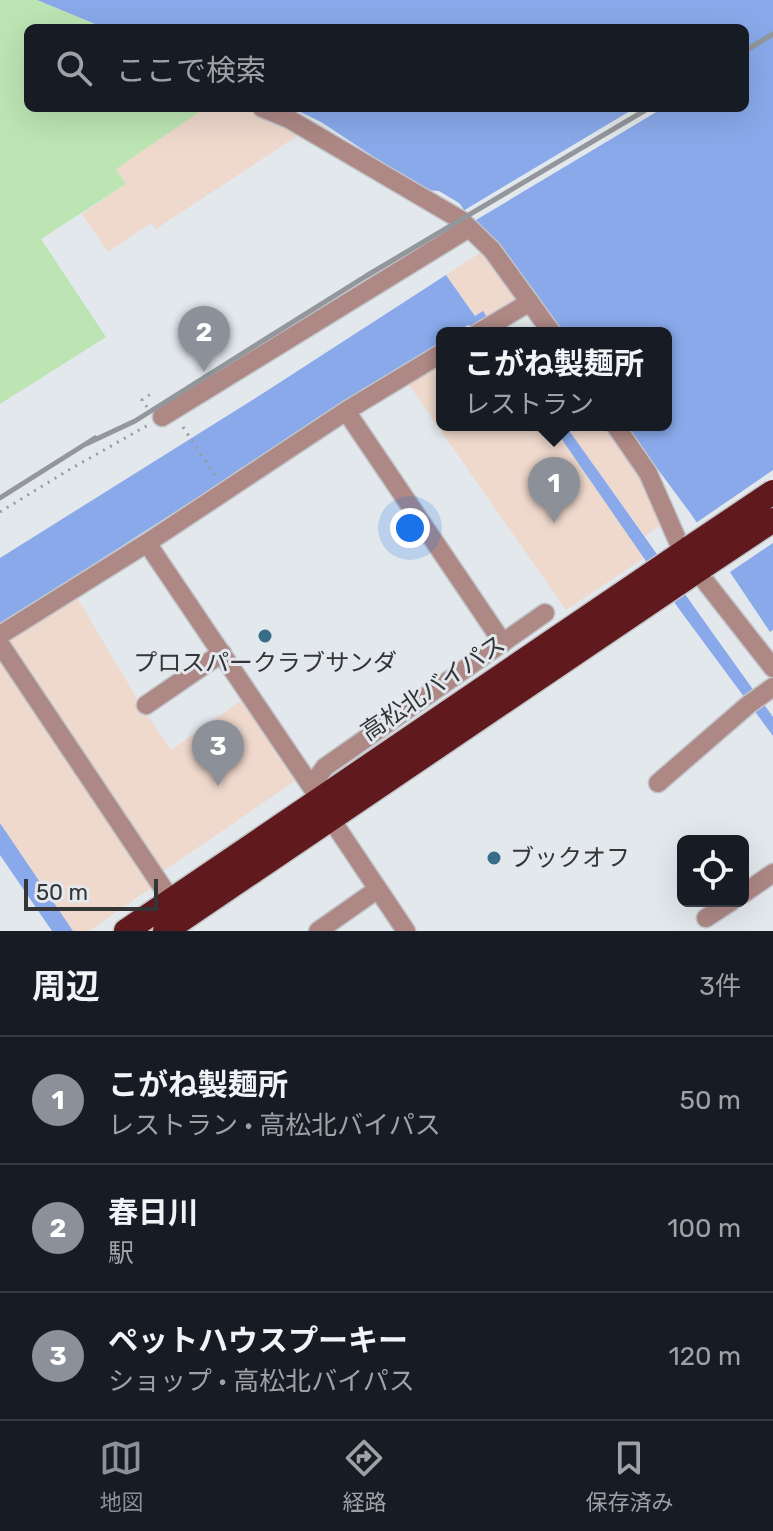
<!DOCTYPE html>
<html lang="ja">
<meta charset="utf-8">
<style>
:root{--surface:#171b24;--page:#20242c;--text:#f1f3f6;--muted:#9ea1a6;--line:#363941;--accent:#8c9099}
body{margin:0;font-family:Rubik,"Noto Sans JP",sans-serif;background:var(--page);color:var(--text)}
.controls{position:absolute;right:24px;bottom:24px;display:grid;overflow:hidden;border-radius:12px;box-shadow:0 8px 32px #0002}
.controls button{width:72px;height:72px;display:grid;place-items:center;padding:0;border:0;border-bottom:2px solid var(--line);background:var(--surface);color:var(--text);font:40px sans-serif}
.scale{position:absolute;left:24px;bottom:20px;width:134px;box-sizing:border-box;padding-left:8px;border:4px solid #333537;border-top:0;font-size:22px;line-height:28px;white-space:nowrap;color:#333537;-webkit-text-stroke:6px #e3e8ed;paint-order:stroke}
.you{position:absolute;left:410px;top:528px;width:28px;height:28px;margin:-20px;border:6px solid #fff;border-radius:50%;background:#1a73e8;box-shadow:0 0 0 12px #1a73e833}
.badge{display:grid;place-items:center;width:52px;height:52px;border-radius:50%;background:var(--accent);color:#fff;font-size:26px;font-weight:700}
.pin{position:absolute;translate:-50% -66px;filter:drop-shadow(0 2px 4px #0008)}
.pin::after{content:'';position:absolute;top:42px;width:28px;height:24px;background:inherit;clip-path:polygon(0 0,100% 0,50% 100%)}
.popup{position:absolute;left:436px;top:327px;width:236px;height:104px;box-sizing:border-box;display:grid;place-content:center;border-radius:12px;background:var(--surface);filter:drop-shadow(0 2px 6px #0005);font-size:26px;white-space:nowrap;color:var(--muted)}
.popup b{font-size:30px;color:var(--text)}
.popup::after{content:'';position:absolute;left:50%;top:100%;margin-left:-16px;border:16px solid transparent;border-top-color:var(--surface)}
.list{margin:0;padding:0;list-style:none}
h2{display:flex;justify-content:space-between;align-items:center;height:104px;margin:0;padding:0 32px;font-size:34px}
h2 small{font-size:26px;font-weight:400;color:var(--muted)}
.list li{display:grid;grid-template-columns:52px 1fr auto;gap:24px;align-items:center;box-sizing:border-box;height:128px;padding:0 32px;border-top:2px solid var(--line)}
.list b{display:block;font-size:30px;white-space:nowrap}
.list p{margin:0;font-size:26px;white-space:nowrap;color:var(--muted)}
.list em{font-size:26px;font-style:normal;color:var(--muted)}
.icon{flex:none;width:44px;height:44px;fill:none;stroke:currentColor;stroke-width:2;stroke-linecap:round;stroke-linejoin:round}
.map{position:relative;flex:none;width:773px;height:931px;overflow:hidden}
.search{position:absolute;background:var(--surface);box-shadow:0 8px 32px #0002;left:24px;right:24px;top:24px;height:88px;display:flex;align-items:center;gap:20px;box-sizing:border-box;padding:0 28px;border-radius:12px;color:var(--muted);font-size:30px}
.sheet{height:488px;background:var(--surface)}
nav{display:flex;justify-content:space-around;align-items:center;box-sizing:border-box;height:112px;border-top:2px solid var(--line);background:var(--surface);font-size:22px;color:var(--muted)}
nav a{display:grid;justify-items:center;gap:4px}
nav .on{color:var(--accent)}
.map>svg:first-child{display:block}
.commercial{fill:#efd8cc}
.green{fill:#bce5b3}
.water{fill:#89a9ea}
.pier{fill:#e3e8ed}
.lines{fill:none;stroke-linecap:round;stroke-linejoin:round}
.minor-casing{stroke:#c0c4c9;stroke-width:21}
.highway-casing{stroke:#c0c4c9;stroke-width:27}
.path{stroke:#979b9f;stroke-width:3;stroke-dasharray:2 6;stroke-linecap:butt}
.minor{stroke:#ad8885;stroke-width:18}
.highway{stroke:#60191c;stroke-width:24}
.rail{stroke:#93969a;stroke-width:5}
.highway-bridge-casing{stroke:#c0c4c9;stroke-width:27;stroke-linecap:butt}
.highway-bridge{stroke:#60191c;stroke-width:24}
.poi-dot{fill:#376d88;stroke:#e3e8ed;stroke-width:3}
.labels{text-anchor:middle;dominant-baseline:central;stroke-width:6;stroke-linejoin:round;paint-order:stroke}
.poi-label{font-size:24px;fill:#333537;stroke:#e3e8ed}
.street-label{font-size:24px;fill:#333537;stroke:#e3e8ed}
</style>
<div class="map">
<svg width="773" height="931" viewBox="0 0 773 931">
<rect width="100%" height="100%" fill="#e3e8ed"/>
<path class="commercial" d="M205,108H247L300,134L156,229L151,223L108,252L82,214L126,184L116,169Z
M486,249L523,301L489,320L476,316L446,275Z
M442,362V425H552L644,558L566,610L407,382Z
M565,425H610L642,473L664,523L645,536Z
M75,594L145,712L171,750L246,697L301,777L162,872L8,644L11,634Z
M0,656L154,886L89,931H73L0,823Z"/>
<path class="green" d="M0,0H37L105,28H28V108H205L116,169L126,184L41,239L106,337L0,404Z"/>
<path class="water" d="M37,0H773V630L770,632L691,514L625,425H666V333H557L459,203L439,191L424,190L321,122L292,108H745V28H105Z
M446,275L475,316L483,311L498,333H485L468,325L455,333H442V341L0,624V558L265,392Z
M552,425H565C635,522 703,621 773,717V736L679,609Z
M0,823L73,931H52L0,855Z"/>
<path class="pier" d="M635,108H663L471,223L463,211Z
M773,470V543L727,574L693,525Z"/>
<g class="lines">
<g class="minor-casing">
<path id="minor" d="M262,108L289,119L461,220L492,250L552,333
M478,333L530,302
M346,411L503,643
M162,417L469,228
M615,425L648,473L683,553L773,668
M147,543L311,786
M0,635L147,543L346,411L442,353
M0,644L171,900
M146,705L222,653
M658,783L748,705L773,687
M743,894L773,873
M706,918L732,901
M318,931L378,889
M406,931L339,831L311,786L325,767L545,613"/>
</g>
<g class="highway-casing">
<path id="highway" d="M126,931L691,547
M165,931L704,566"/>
</g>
<path class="path" d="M147,407L142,400L152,393
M183,427L216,477
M0,512L67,471L148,425"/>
<use href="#minor" class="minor"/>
<use href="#highway" class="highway"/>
<path class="rail" d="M745,51L773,34
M86,444L135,421L366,276L649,108
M0,498L95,438"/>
<g class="highway-bridge-casing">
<path id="highway-bridge" d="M691,547L773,492
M704,566L773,520"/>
</g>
<use href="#highway-bridge" class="highway-bridge"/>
</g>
<g class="poi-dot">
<circle cx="265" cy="636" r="8"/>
<circle cx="494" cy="858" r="8"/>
</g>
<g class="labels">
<g class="poi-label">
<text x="265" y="663">プロスパークラブサンダ</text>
<text x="510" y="858" text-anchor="start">ブックオフ</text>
</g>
<g class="street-label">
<text transform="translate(433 688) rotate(-34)">高松北バイパス</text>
</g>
</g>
</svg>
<div class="controls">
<button><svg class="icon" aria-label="locate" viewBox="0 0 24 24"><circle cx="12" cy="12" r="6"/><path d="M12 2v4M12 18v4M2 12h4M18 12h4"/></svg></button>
</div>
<div class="scale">50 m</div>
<div class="you"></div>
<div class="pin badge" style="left:554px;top:523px">1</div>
<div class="popup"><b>こがね製麺所</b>レストラン</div>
<div class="pin badge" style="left:204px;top:372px">2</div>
<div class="pin badge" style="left:218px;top:786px">3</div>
<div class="search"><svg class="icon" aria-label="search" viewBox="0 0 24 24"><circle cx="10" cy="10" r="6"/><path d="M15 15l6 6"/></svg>ここで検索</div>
</div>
<section class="sheet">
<h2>周辺<small>3件</small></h2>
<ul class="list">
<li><span class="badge">1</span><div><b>こがね製麺所</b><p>レストラン · 高松北バイパス</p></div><em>50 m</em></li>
<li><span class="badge">2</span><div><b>春日川</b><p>駅</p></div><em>100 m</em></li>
<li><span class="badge">3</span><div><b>ペットハウスプーキー</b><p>ショップ · 高松北バイパス</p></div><em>120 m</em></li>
</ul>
</section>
<nav>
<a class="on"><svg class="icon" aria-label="map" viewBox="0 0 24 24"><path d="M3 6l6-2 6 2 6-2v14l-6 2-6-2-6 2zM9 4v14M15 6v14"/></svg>地図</a>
<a><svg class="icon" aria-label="directions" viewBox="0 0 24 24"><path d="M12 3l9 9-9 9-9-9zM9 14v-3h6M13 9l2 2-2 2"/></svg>経路</a>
<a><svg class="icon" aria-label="saved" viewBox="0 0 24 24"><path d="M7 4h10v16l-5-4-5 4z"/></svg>保存済み</a>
</nav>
